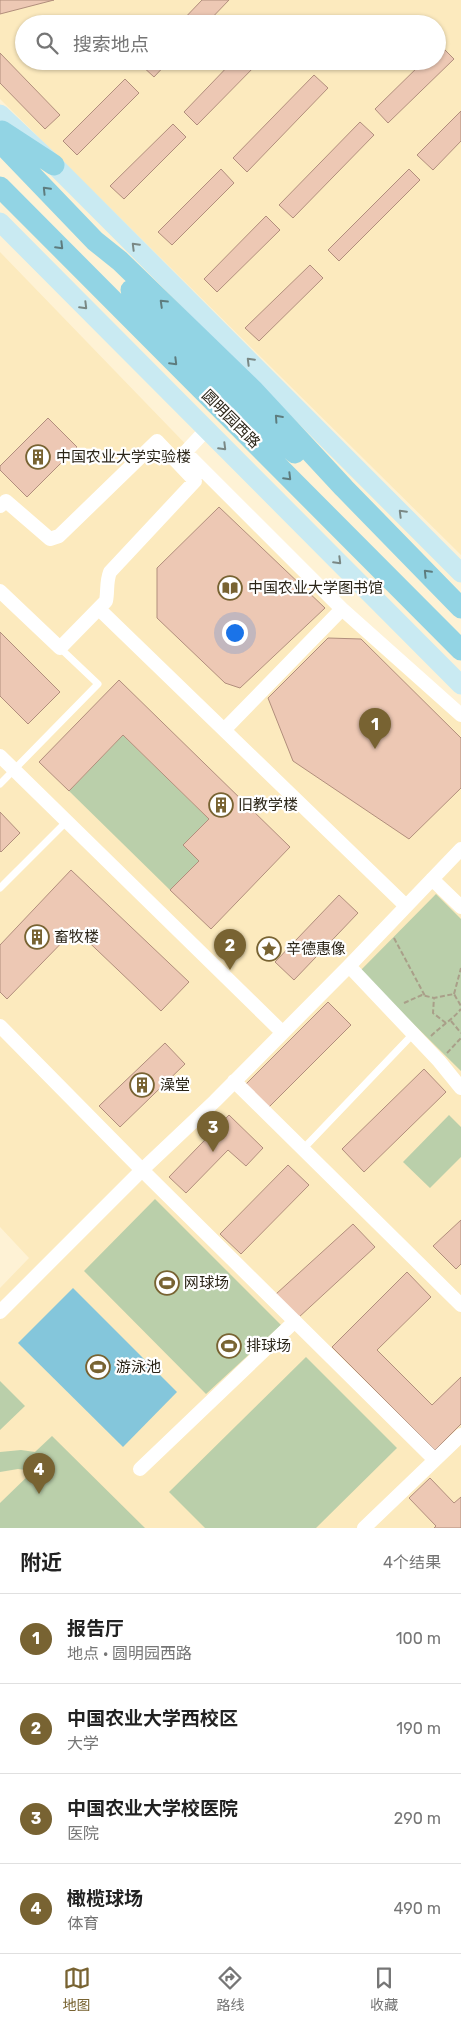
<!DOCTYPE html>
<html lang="zh">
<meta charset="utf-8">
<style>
:root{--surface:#fff;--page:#f6f6f6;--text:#222;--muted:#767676;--line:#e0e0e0;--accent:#786332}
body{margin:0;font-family:Rubik,"Noto Sans SC",sans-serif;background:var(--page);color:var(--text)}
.you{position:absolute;left:234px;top:632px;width:18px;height:18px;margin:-12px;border:4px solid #fff;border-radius:50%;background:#1a73e8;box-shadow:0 0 0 8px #1a73e833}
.badge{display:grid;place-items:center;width:32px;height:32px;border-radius:50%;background:var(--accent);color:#fff;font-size:16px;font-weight:700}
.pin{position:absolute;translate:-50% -41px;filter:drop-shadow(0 1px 2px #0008)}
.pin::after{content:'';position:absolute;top:26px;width:18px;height:15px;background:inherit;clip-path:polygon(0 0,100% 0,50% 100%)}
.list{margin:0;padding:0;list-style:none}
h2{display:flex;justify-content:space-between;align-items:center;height:65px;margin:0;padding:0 20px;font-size:21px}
h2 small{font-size:16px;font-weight:400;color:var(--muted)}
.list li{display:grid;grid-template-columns:32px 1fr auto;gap:15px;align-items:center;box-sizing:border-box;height:90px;padding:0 20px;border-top:1px solid var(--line)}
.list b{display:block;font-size:19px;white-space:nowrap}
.list p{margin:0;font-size:16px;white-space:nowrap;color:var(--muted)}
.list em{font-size:16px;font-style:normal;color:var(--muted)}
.icon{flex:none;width:28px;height:28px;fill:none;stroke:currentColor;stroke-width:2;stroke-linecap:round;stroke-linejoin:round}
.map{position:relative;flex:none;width:461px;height:1528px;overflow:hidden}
.search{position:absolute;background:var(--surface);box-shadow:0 1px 4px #0004;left:15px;right:15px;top:15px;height:55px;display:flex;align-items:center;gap:12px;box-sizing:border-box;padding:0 18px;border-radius:28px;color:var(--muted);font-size:19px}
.sheet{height:425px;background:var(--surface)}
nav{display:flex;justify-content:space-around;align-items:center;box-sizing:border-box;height:70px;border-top:1px solid var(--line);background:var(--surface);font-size:14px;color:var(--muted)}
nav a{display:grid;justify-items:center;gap:2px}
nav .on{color:var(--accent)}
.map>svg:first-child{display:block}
.built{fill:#fceabe;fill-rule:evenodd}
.green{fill:#bacfaa}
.water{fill:#84c6db}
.building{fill:#edc8b4;stroke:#b18e7c}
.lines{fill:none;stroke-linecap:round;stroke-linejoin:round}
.path{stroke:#a99f89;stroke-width:2;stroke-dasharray:5 2.5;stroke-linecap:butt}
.lane{stroke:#fff;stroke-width:7}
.street{stroke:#fff;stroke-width:14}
.secondary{stroke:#c9eaf2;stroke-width:19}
.primary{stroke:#92d4e4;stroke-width:21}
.oneway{stroke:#5e7c7e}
.oneway2{stroke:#7a8885}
.labels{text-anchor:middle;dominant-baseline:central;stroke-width:4.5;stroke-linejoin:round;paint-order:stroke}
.street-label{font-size:15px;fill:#2b2518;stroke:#fff}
.poi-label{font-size:15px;fill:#2b2518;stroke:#fff;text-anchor:start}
</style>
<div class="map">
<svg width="461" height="1528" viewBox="0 0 461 1528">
<rect width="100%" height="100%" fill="#fef2d5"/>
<path class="built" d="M0,0H461V555L0,99ZM24,24H437V61H24Z
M0,252L344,608L461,714V1528H0V1288L29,1258L0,1227Z"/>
<path class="green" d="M123,735L209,819L183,845L199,861L170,890L69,791Z
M436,894L461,919V1071L360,971Z
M449,1115L461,1127V1157L430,1188L403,1162Z
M155,1199L281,1325L206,1394L84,1271Z
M306,1357L397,1448L316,1528H205L169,1492Z
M0,1381L25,1406L0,1430Z
M52,1436L145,1528H0V1503L33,1471L18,1469L0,1472V1452L21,1450L35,1452Z"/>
<path class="water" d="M73,1288L177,1392L123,1447L18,1343Z"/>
<path class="building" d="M0,0H54L0,14Z
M202,0H229L206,24H179Z
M440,45L454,59L388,123L375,109L424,61H437V49Z
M0,53L60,115L45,129L0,83Z
M142,61H169L154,77L140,64Z
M233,61H260L197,125L184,112Z
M314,75L328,88L247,172L233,158Z
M125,79L139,93L77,155L63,141Z
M461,111V141L433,170L417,155Z
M360,122L374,135L293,218L279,205Z
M173,124L186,137L124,199L110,186Z
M221,169L234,183L172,245L158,232Z
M409,169L420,180L339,261L328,250Z
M266,216L280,230L217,292L204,279Z
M310,265L323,278L259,341L245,328Z
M48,418L77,447L27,497L0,470V466Z
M219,507L325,608L240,688L225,683L157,618V568Z
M0,632L60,692L28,724L0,696Z
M328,638L361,639L461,738V788L409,839L293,761L268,698Z
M119,680L290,847L211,929L170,890L199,861L183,845L209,819L123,735L69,791L39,762Z
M0,812L20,833L1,852L0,851Z
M71,870L189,982L161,1011L75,929L7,999L0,992V945Z
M339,895L358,913L294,980L275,962Z
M328,1002L351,1025L268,1108L245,1085Z
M165,1043L185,1064L120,1127L99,1106Z
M424,1069L446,1092L364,1172L342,1149Z
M229,1115L263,1148L246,1166L228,1150L186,1193L169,1177Z
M288,1165L309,1185L241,1254L220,1234Z
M461,1220V1264L456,1269L433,1246Z
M353,1224L375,1247L298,1318L276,1294Z
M407,1272L431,1297L377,1350L432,1405L461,1377V1424L435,1450L332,1347Z
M430,1478L454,1503L461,1497V1528H434L436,1526L409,1498Z"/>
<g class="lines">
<path class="path" d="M394,938L425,996
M454,994L461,968
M404,1003L422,995L434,998
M451,1021L461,1033
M446,1023L433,1013L434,998L454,994L461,1006
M431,1036C441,1026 452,1020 461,1009
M447,1053L461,1038"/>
<path class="lane" d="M0,784L98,684L60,648
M0,888L67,821
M303,1149L413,1034"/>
<path class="street" d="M185,452L342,609L461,715
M179,459L206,430
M0,506L6,501L50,539L59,536L157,441L195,481L110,572C106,582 108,591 106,601L60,648L0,591
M99,609L406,906
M224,730L342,609
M0,756L282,1032
M432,879L461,907
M349,966L439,1061L461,1088
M0,1026L142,1170L434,1459
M234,1081L461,1305
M0,1312L142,1170L215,1101L349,966L461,849
M140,1469L295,1321
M364,1528L461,1435"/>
<path class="secondary" d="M0,114L54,165L461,573
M0,222L461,685"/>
<path class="primary" d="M2,131L54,165
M0,142L95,241L120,261L252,389L344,488L461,608
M0,187L461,650
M131,290L237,403L295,453"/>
</g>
<defs><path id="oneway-chevron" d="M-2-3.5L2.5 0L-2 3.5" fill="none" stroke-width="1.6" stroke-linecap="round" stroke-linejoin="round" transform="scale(1.25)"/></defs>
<g class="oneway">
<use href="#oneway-chevron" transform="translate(46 190) rotate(-134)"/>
<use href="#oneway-chevron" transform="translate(60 246) rotate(45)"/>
<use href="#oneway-chevron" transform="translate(163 303) rotate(-136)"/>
<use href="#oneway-chevron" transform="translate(174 362) rotate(45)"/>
<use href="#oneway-chevron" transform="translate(278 418) rotate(-132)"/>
<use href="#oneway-chevron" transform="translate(288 477) rotate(45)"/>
<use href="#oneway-chevron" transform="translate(427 573) rotate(-134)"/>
</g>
<g class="oneway2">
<use href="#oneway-chevron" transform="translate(135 246) rotate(-135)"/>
<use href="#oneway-chevron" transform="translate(84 306) rotate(45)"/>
<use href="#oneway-chevron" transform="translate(250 361) rotate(-135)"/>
<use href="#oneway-chevron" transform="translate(223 447) rotate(45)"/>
<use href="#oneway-chevron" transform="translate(402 513) rotate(-135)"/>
<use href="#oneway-chevron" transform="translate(338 561) rotate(45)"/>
</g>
<defs>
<g id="building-ring" transform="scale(1.25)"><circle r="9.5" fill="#fff" stroke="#786332" stroke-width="1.5"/><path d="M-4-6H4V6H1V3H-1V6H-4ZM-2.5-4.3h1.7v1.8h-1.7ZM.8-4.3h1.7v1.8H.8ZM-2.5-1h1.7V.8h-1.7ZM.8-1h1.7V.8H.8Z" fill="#786332"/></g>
<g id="library-ring" transform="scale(1.25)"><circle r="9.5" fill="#fff" stroke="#786332" stroke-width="1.5"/><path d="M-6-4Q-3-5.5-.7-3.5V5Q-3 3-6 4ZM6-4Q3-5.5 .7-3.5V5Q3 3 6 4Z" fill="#786332"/></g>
<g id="sight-ring" transform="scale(1.25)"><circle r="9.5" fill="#fff" stroke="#786332" stroke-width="1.5"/><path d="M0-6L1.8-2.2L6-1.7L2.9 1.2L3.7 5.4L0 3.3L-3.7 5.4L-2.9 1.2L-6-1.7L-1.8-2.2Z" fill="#786332"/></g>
<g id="stadium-ring" transform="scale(1.25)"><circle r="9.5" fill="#fff" stroke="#786332" stroke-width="1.5"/><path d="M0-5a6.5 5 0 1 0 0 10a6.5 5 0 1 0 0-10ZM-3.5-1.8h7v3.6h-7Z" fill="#786332"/></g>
</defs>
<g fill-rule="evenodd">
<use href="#building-ring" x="38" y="457"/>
<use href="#library-ring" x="230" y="588"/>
<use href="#building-ring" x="221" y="805"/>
<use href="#building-ring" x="37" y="937"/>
<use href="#sight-ring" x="269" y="949"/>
<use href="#building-ring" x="142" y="1085"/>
<use href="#stadium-ring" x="167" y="1283"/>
<use href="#stadium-ring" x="229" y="1346"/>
<use href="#stadium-ring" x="98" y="1367"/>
</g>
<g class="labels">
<g class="street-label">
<text transform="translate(231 419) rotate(45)">圆明园西路</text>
</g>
<g class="poi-label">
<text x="56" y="457">中国农业大学实验楼</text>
<text x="248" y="588">中国农业大学图书馆</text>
<text x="238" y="805">旧教学楼</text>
<text x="54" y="937">畜牧楼</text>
<text x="286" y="949">辛德惠像</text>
<text x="160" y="1085">澡堂</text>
<text x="184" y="1283">网球场</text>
<text x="246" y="1346">排球场</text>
<text x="116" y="1367">游泳池</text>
</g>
</g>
</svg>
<div class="you"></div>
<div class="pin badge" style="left:375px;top:749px">1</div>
<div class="pin badge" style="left:230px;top:970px">2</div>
<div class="pin badge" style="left:213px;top:1152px">3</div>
<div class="pin badge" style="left:39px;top:1494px">4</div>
<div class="search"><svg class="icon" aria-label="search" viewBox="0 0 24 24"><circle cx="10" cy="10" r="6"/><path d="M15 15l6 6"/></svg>搜索地点</div>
</div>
<section class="sheet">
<h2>附近<small>4个结果</small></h2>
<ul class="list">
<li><span class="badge">1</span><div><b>报告厅</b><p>地点 · 圆明园西路</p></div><em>100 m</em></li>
<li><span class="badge">2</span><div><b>中国农业大学西校区</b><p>大学</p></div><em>190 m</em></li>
<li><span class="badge">3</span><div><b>中国农业大学校医院</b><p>医院</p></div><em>290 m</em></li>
<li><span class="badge">4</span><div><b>橄榄球场</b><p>体育</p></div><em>490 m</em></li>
</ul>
</section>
<nav>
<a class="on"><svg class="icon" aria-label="map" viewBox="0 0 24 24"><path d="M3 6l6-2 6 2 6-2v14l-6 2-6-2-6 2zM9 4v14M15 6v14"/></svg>地图</a>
<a><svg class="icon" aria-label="directions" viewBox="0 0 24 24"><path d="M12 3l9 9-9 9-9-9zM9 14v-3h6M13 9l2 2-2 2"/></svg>路线</a>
<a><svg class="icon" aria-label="saved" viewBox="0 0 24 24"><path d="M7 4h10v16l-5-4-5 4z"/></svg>收藏</a>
</nav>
